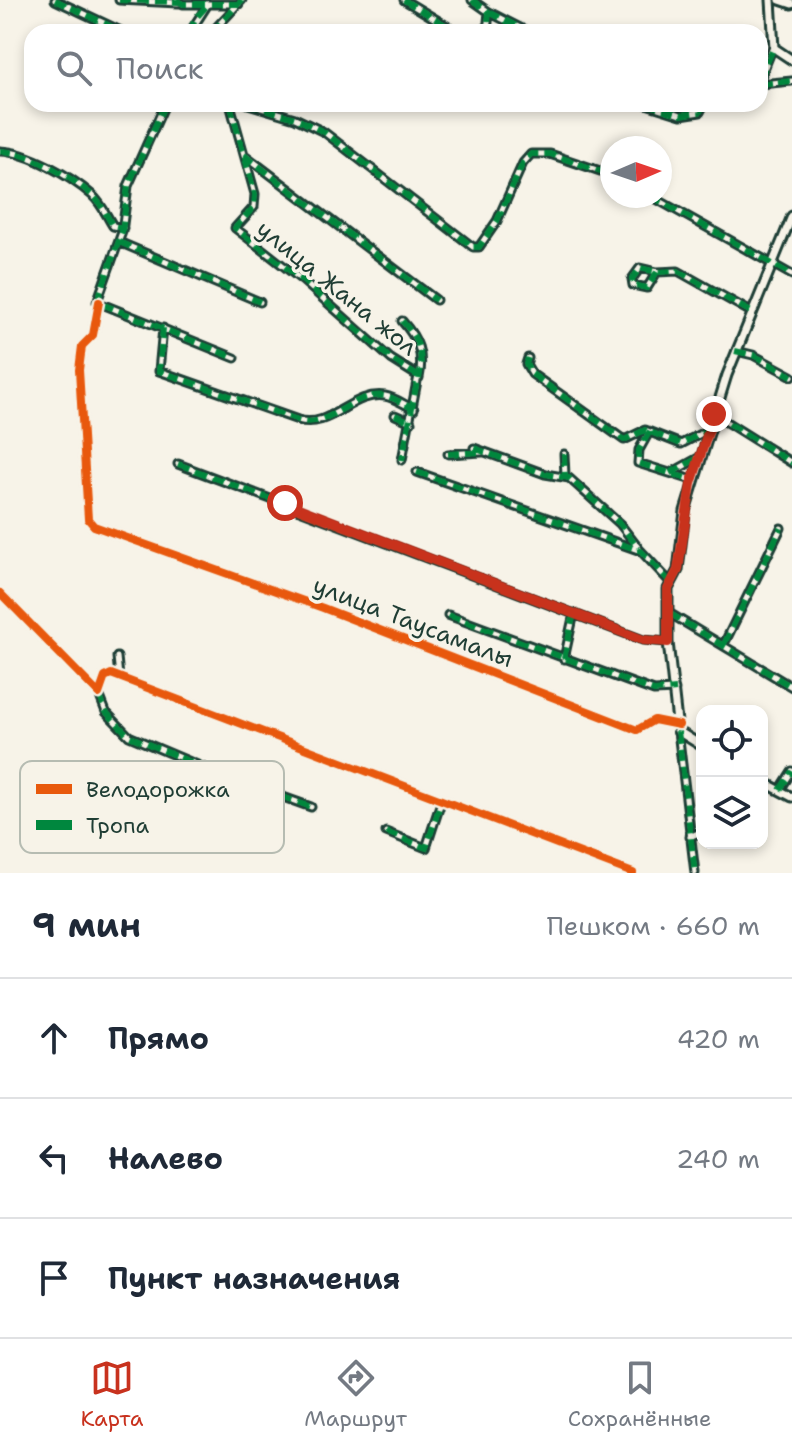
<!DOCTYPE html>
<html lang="ru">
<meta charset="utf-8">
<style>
:root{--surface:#fff;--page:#f2f2f3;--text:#1f2937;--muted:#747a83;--line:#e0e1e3;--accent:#c8321e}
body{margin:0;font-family:"Shantell Sans",sans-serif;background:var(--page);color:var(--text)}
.controls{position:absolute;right:24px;bottom:24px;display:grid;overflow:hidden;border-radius:16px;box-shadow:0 4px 12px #0003}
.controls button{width:72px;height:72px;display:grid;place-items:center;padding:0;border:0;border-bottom:2px solid var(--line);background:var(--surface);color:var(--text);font:40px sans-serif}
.compass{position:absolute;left:600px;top:136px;width:72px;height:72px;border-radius:50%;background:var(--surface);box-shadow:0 4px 12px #0003;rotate:88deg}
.stop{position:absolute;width:24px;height:24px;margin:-18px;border:6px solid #c8321e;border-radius:50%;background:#fff}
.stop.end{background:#c8321e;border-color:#fff;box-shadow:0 2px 8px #0008}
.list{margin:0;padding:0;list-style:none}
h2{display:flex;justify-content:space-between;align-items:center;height:104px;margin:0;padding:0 32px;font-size:34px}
h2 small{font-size:26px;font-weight:400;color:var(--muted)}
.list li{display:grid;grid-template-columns:52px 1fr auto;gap:24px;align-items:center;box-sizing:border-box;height:120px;padding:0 32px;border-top:2px solid var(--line)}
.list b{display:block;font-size:30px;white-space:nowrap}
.list em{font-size:26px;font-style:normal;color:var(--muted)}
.icon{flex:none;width:44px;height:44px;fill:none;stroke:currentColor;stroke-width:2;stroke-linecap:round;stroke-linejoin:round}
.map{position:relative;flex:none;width:792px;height:873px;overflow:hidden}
.search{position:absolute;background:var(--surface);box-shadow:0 4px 12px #0003;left:24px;right:24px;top:24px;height:88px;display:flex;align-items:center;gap:20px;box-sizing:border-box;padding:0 28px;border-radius:24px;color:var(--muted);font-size:30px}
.sheet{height:464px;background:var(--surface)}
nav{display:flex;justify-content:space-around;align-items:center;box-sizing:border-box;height:112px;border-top:2px solid var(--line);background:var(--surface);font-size:22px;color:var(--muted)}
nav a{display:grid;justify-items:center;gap:4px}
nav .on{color:var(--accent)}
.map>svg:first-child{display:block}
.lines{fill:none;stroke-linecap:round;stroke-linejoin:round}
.street-casing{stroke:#1f3d34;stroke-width:11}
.secondary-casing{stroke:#1f3d34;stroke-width:13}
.street{stroke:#f7f3e8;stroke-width:5}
.secondary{stroke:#f7f3e8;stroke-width:7}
.quiet{stroke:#00873e;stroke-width:6;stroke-dasharray:12 6;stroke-linecap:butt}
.cycleway-casing{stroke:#f7f3e8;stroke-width:13}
.cycleway{stroke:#e8590c;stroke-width:8}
.route{stroke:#c8321e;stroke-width:10}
.labels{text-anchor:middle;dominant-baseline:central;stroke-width:7;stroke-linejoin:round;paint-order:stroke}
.street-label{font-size:24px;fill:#1f3d34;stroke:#f7f3e8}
.key{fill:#f7f3e8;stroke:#b6bcb2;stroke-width:2}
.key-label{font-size:22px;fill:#1f3d34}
</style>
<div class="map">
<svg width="792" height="873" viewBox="0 0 792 873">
<rect width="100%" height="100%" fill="#f7f3e8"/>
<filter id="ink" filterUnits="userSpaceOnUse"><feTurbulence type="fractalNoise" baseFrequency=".0125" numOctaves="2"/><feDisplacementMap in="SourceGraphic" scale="16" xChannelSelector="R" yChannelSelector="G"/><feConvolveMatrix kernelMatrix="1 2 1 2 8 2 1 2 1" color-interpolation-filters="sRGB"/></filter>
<g filter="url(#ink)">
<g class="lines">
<g class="street-casing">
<path id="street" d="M55,0L123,32
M119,0L178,3
M176,0L183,4H239
M404,0L457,32
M472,0L489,12L487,32
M489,12L528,32
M190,32L208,4
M212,32L242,0
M760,79L773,47
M760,84L792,81
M165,104L128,186L122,232L97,302L235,358
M230,104L255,194L254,207L235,228L303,281L391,359L418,376L402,460
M248,104L295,118L324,132L473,247H479L497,221L523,163L531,154H550L612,175
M646,104L681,115L700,112L704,104
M0,151C29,152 70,176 92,195C102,204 106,215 113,226L123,228
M246,156L436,300
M651,196L792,275
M119,242L260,302
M657,272L647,288L633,285L632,279L640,268L657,272L678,271L751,312
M99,302L93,335L82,346L79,370L88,519L94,526L323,608L637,730L654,720L679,725
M402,321C418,339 424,354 419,378
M163,328L159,371L298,420C330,430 352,391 385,396C396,398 404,405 414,409
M736,351L753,355L792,376
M528,358L526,364L532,374L624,440L645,430L681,444L710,429
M395,415L411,422
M715,415L792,463
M649,432L639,450L638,463L692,480
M474,448L545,474L569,478L620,524L640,550
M448,454L482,452
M564,454L565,476
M178,464L643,640L668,642
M417,472L641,551L671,583
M671,473L700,457
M0,593L99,694L105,677L111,674L633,873
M669,613L792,687
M448,615L654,691L675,690
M724,644L781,528
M117,657L119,677
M564,659L574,613
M99,694L106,712L129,736L219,774L311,807
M678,731L695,873
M780,790L792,771
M386,832L426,848L441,802
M690,837L702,831"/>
</g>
<g class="secondary-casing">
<path id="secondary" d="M771,0L774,48L792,60
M780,0L792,4
M702,746L678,731L668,642V589L678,570L685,511L727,375L792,216
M762,781L792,797"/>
</g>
<use href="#street" class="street"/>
<use href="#secondary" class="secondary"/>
<path class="quiet" d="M55,0L123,32
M119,0L180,2
M176,0L183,4H239
M404,0L457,32
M472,0L489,12L487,32
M489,12L528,32
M190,32L195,19L209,3
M212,32L242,0
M760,79L774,47
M760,84L792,81
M165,104L128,186L122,232L97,302L235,358
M230,104L255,194L254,207L235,228L303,281L391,359L418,376L402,460
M248,104L295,118L324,132L473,247H479L497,221L523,163L531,154H550L612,175
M646,104L681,115L700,112L704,104
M0,151C29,152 70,176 92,195C102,204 106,215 113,226L123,228
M244,155L436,300
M651,196L792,275
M119,242L260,302
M657,272L647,288L633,285L632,279L640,268L657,272L678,271L751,312
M402,321C419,339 424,354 419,379
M163,328L159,371L298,420C330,430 352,391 385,396C396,398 404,405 414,409
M735,351L753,355L792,376
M528,358L526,364L532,374L624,440L645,430L681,444L711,428
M714,414L792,463
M395,415L411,422
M650,431L639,450L638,463L692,480
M474,448L545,474L569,478L620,524L638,548
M448,454L483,452
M564,454L565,476
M178,464L643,640L668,642
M417,472L641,551L672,584
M670,473L700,457
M669,613L792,687
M448,615L654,691L676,689
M724,644L781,528
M564,659L574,613
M99,694L106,712L129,736L219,774L311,807
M678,731L695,873
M780,790L792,771
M386,832L426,848L441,802"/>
<g class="cycleway-casing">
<path id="cycleway" d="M99,302L93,335L82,346L79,370L88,519L94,526L323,608L637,730L654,720L679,725
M0,593L99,694L105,677L111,674L633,873"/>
</g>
<use href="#cycleway" class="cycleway"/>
</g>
</g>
<g class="lines" filter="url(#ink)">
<path class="route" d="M285,503L643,640L668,642V589L678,570L691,484L714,414"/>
</g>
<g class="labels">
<g class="street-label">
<text transform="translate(337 288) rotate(39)">улица Жана жол</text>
<text transform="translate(413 622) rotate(21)">улица Таусамалы</text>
</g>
</g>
<rect x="20" y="761" width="264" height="92" rx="12" class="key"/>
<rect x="36" y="784" width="36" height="10" fill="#e8590c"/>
<rect x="36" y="820" width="36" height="10" fill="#00873e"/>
<g class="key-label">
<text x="86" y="797">Велодорожка</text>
<text x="86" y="833">Тропа</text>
</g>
</svg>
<div class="controls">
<button><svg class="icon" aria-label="locate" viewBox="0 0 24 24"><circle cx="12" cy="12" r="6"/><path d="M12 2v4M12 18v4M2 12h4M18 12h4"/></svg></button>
<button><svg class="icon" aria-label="layers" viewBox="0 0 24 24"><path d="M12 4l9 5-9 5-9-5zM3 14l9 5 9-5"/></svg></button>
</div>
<svg class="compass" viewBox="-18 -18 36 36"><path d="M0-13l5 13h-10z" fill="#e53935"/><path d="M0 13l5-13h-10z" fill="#747a83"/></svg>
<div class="stop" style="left:285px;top:503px"></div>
<div class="stop end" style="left:714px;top:414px"></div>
<div class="search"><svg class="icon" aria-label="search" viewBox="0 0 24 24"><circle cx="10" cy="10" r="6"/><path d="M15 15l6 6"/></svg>Поиск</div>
</div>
<section class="sheet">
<h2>9 мин<small>Пешком · 660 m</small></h2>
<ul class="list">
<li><svg class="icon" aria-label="ahead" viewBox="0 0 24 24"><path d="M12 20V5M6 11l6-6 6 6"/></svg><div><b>Прямо</b></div><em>420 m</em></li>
<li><svg class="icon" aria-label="left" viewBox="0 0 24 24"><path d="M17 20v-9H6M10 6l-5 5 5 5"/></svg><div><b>Налево</b></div><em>240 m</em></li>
<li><svg class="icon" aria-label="arrive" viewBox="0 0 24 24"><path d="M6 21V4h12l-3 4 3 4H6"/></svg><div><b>Пункт назначения</b></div></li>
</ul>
</section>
<nav>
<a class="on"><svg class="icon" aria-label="map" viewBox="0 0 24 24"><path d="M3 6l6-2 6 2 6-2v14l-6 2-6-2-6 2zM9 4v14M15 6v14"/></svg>Карта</a>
<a><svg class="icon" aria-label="directions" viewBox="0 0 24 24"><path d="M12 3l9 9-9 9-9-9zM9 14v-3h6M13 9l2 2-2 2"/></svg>Маршрут</a>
<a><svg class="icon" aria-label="saved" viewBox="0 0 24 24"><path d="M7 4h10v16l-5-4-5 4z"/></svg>Сохранённые</a>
</nav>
